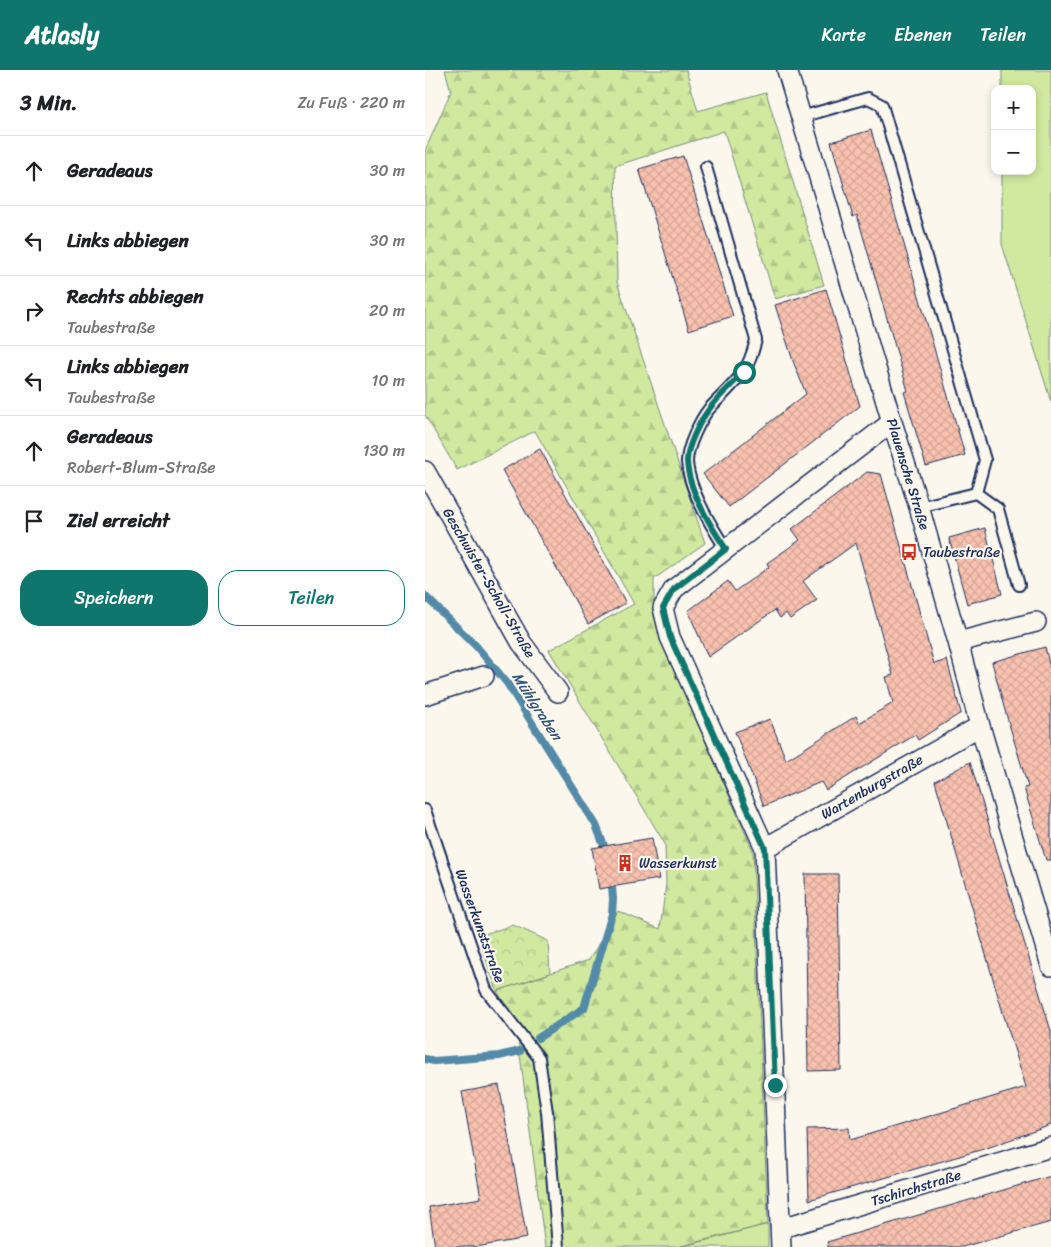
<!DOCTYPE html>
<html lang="de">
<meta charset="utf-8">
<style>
:root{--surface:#fff;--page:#f2f2f2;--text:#202124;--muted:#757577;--line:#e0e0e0;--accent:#0f766e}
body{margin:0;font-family:Sriracha,sans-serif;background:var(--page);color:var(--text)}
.controls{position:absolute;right:15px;top:15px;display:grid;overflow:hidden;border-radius:10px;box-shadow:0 2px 8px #0003}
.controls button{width:45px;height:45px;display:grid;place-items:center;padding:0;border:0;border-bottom:1px solid var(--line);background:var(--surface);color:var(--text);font:25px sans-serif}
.stop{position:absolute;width:15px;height:15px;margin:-11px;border:4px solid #0f766e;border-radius:50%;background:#fff}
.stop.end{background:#0f766e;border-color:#fff;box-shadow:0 1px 5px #0008}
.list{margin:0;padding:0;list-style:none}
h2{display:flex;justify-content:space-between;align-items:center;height:65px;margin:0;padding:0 20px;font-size:21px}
h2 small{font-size:16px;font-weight:400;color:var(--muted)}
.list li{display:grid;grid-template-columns:32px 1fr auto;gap:15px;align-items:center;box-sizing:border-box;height:70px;padding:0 20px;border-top:1px solid var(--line)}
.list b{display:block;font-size:19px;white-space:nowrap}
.list p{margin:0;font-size:16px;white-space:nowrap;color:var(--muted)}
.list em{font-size:16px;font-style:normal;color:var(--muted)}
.actions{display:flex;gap:10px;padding:15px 20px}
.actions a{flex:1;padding:11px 0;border:1px solid var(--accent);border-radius:20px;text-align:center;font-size:18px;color:var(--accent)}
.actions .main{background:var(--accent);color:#fff}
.icon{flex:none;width:28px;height:28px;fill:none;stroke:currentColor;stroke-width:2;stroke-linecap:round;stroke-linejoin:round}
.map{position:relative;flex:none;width:626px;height:1177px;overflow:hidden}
header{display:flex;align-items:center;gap:30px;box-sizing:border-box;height:70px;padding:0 25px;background:var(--accent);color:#fff}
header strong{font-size:24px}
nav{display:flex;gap:28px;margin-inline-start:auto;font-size:18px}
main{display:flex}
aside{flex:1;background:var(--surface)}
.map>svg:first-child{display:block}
.green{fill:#d0e99f;stroke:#768c7e}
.forest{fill:url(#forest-firs);stroke:#768c7e}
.park{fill:url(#park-crowns);stroke:#768c7e}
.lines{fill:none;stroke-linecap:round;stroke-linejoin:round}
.stream{stroke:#538aa7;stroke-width:8}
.building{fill:url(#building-cross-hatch);stroke:#1b2f5e}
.lane-casing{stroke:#1b2f5e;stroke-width:14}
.street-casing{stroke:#1b2f5e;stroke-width:22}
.lane{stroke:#fbf7ec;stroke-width:10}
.street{stroke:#fbf7ec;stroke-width:19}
.route{stroke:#0f766e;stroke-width:6}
.labels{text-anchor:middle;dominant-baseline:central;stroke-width:4.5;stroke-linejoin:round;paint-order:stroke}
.street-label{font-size:14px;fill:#1b2f5e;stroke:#fbf7ec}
.poi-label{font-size:14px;fill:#1b2f5e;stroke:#fbf7ec;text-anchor:start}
.water-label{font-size:15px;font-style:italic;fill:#32557c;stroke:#fbf7ec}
</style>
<header>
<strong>Atlasly</strong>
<nav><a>Karte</a><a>Ebenen</a><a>Teilen</a></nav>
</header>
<main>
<aside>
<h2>3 Min.<small>Zu Fuß · 220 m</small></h2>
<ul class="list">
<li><svg class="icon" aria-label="ahead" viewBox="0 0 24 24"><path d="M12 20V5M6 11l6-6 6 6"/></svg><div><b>Geradeaus</b></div><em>30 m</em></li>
<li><svg class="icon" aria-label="left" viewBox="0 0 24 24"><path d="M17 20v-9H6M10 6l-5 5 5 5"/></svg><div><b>Links abbiegen</b></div><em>30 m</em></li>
<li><svg class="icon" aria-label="right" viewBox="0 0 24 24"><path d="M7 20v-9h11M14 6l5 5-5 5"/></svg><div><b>Rechts abbiegen</b><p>Taubestraße</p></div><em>20 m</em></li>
<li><svg class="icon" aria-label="left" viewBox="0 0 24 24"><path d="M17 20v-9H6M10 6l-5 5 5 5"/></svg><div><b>Links abbiegen</b><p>Taubestraße</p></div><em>10 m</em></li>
<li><svg class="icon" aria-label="ahead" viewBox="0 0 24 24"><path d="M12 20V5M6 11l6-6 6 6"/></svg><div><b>Geradeaus</b><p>Robert-Blum-Straße</p></div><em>130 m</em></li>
<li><svg class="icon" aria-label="arrive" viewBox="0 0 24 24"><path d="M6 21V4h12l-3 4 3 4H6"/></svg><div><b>Ziel erreicht</b></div></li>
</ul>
<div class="actions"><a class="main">Speichern</a><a>Teilen</a></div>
</aside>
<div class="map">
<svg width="626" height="1177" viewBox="0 0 626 1177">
<defs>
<pattern id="forest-firs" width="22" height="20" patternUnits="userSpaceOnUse" patternTransform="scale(1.25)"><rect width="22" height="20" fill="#d0e99f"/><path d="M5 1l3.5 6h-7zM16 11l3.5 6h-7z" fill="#b2c88b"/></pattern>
<pattern id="park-crowns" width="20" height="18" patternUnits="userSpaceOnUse" patternTransform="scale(1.25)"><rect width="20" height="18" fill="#d0e99f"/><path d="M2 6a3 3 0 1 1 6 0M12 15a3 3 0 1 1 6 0" fill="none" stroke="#b2c88b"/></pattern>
<pattern id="building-cross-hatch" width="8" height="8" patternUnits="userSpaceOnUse" patternTransform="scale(1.25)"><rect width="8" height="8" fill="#f9c1ae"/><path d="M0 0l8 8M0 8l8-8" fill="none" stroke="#d5a698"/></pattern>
</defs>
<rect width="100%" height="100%" fill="#fbf7ec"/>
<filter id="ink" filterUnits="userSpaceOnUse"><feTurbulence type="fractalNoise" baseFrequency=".02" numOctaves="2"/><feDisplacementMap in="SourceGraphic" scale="10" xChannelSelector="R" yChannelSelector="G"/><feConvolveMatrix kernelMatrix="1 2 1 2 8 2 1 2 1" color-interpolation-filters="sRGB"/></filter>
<g filter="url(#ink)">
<path class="green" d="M577,0H626V332L577,174V101H607V19H577Z
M343,1154V1177H256Z"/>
<path class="forest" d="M20,0H261L273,41L341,22L399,215L350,229L299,61L190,96L192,212L280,473L229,509V546L238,573L328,781L343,1154L252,1177H120L91,954L72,921L164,890L193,841L235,859L241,814L240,774L124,580L209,534L110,361L32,400L0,345V81L26,21Z"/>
<path class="park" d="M88,855L123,871L125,903L72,921L53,866Z"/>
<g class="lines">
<path class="stream" d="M0,526L51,576L82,613L171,755L179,776
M113,968L159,938L187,844L188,829L187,817
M0,989L9,991L74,986L95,981"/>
</g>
<path class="building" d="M446,60L540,385L501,396L479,322L483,321L432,145L428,147L406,72Z
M258,86L308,246L264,260L214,99Z
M401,219L435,336L304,437L278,404L381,324L368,291L350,235Z
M115,379L201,533L163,554L77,400Z
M442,402L456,404L509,594L522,590L536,643L493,670L490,665L401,720L396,712L339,736L310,662L345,649L361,690L431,646L434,653L468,633L461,607L468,605L431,473L378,511L392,530L365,549L361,543L355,548L350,540L283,587L263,541L303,511L310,521L344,497L342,493L375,470L367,459Z
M560,458L577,524L542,534L524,468Z
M620,577L626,601V790H621L599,718L603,717L579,637L567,592Z
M545,692L626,961V1055L562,1078L384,1130L382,1059L424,1058L425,1070L601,1017L578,943L510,711Z
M227,768L234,809L174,819L167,778Z
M380,804H413L416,1000L383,1001Z
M74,1015L102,1168L51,1177H10L4,1137L56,1128L37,1022Z
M626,1106V1152L537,1177H403L402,1172Z"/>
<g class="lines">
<g class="lane-casing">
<path id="lane" d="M376,47L443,28L457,35L560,390L551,423L494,437
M281,97L331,270C328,281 325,293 318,302C309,315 295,327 284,339C275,350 262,377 262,392C264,419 286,456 301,479
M551,423L573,439L594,515
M0,740L61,920L114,988L122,1042L133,1177"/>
</g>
<g class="street-casing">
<path id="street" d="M362,0L467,352L494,437L533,572L555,656L626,896
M0,401L96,572L133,622
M533,572L611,552
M0,625L59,606
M340,778L555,656
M357,1158L626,1077
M356,1177L340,778L245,567L238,538L249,519L467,352"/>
</g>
<use href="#lane" class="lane"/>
<use href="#street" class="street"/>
</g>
</g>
<g class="lines" filter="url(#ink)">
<path class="route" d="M319,302C307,315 292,327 282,342C274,353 262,377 262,391C263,419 286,457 301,479L249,519L238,538L245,567L340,778L350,1015"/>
</g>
<defs>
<g id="bus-bare" transform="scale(1.35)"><path d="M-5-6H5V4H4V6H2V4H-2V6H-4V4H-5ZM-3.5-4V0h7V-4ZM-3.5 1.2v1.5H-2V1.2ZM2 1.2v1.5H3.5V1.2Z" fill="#c8321e" stroke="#fbf7ec" stroke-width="2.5" paint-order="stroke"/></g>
<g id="building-bare" transform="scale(1.35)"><path d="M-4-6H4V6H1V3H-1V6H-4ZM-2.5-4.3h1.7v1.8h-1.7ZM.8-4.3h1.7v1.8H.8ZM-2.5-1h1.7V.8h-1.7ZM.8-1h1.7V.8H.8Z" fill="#c8321e" stroke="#fbf7ec" stroke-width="2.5" paint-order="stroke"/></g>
</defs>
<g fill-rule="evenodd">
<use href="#bus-bare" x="484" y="482"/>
<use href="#building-bare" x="200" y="793"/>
</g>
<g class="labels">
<g class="street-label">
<text transform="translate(483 404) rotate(73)">Plauensche Straße</text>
<text transform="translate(64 513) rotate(60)">Geschwister-Scholl-Straße</text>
<text transform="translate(447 717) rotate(-30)">Wartenburgstraße</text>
<text transform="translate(55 856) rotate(70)">Wasserkunststraße</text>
<text transform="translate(491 1118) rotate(-17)">Tschirchstraße</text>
</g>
<g class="poi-label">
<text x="498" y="482">Taubestraße</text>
<text x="214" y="793">Wasserkunst</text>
</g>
<g class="water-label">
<text transform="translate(112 636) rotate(57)">Mühlgraben</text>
</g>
</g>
</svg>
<div class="controls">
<button>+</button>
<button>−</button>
</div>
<div class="stop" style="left:319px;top:302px"></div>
<div class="stop end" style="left:350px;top:1015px"></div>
</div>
</main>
